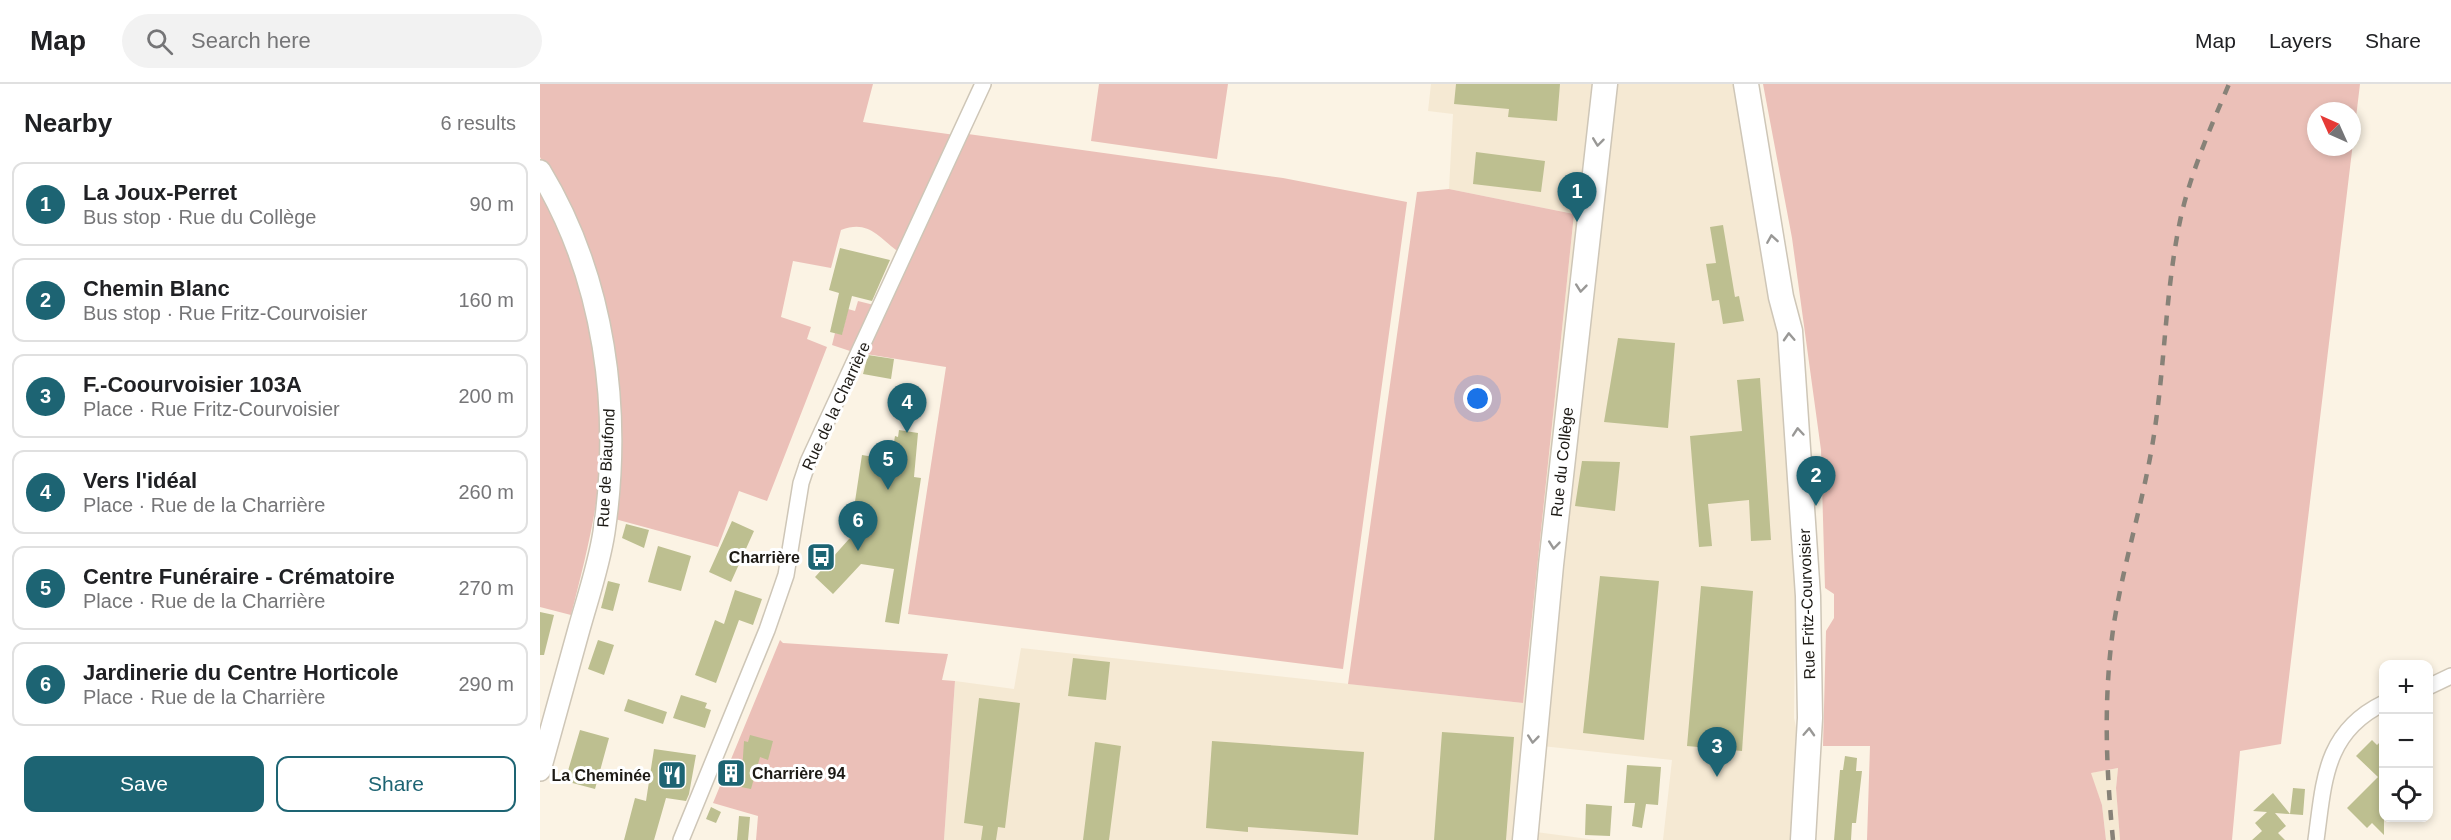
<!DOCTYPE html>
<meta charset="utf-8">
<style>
:root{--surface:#fff;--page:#f2f2f2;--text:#202124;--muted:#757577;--line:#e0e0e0;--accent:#1d6473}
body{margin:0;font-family:Helvetica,sans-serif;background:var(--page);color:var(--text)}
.controls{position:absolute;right:18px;bottom:18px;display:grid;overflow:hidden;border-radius:12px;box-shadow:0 3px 9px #0003}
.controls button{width:54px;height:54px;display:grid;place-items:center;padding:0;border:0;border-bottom:2px solid var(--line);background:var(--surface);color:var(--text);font:30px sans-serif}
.compass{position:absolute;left:1767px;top:18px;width:54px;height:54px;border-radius:50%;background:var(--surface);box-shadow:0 3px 9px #0003;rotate:315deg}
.you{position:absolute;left:938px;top:315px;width:21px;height:21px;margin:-15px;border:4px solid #fff;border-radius:50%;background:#1a73e8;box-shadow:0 0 0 9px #1a73e833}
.badge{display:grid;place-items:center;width:39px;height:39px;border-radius:50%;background:var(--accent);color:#fff;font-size:20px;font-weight:700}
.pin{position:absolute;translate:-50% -50px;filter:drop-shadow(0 2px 3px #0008)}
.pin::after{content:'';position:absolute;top:32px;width:21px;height:18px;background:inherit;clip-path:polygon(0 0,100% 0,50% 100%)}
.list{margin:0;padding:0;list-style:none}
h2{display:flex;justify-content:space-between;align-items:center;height:78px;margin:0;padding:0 24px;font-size:26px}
h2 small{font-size:20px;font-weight:400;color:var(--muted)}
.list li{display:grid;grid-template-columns:39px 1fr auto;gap:18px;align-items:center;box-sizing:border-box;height:84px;margin:0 12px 12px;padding:0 12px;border:2px solid var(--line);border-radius:12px}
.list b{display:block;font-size:22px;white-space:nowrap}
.list p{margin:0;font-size:20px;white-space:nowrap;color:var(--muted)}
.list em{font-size:20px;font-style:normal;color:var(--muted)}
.actions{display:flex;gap:12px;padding:18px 24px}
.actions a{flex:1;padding:14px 0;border:2px solid var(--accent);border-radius:12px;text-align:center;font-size:21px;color:var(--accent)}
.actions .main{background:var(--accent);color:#fff}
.icon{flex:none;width:33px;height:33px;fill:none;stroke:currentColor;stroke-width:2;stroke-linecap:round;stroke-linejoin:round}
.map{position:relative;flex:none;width:1911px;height:756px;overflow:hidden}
header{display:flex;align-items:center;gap:36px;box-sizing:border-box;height:84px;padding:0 30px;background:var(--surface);border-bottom:2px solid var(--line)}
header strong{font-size:28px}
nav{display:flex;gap:33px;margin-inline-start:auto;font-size:21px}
.search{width:420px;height:54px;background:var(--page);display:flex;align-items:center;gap:15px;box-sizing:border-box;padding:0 21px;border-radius:33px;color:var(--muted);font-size:22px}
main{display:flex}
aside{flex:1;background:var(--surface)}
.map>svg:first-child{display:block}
.built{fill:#f5e9d3}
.green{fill:#ebc0b8;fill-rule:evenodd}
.building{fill:#bdbf90}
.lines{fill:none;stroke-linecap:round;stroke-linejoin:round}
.minor-casing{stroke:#cec6b7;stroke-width:18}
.secondary-casing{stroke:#cec6b7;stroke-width:24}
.primary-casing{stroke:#cec6b7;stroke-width:27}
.minor{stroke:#fff;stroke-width:15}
.secondary{stroke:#fff;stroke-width:21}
.primary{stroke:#fff;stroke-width:24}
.rail{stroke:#878278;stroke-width:4.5;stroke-dasharray:10 10;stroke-linecap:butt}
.oneway{stroke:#999896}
.labels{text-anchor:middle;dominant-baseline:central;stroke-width:6;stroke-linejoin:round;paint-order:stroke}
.street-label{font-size:16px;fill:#1d1a15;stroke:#fff}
.poi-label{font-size:16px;font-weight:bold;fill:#1d1a15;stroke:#fff;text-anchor:end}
</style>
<header>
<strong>Map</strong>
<div class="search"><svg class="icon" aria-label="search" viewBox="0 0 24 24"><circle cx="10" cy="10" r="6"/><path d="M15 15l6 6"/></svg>Search here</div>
<nav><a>Map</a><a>Layers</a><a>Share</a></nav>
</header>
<main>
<aside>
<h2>Nearby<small>6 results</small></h2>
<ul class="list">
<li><span class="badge">1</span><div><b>La Joux-Perret</b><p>Bus stop · Rue du Collège</p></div><em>90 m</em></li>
<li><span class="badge">2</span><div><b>Chemin Blanc</b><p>Bus stop · Rue Fritz-Courvoisier</p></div><em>160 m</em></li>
<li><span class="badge">3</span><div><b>F.-Coourvoisier 103A</b><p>Place · Rue Fritz-Courvoisier</p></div><em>200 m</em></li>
<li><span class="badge">4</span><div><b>Vers l'idéal</b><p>Place · Rue de la Charrière</p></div><em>260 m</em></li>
<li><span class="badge">5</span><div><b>Centre Funéraire - Crématoire</b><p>Place · Rue de la Charrière</p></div><em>270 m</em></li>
<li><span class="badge">6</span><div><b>Jardinerie du Centre Horticole</b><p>Place · Rue de la Charrière</p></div><em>290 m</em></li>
</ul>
<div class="actions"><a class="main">Save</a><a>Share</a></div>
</aside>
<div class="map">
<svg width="1911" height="756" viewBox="0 0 1911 756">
<rect width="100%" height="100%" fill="#fbf3e4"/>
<path class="built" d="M891,0H1196L1245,273L1256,480L1254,634L1260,661L1255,756H1123L1132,676L1002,662L996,748L1056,756H404L415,597L474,605L481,564L983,619L1034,130L909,105L913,30L888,27Z
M1578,684L1576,703L1580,756H1566L1562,721L1550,689Z"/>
<path class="green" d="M0,0H333L323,38L415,51L364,164L356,166C337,151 327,136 301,146L291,184L253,177L241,233L271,243L267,255L287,263L227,417L199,407L178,463L75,435L81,399L78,344L47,169L0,73Z
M559,0H688L677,75L551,57Z
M1223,0H1820L1741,660L1700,667L1692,756H1580L1576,704L1578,684L1551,689L1562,721L1566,756H1327L1330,662H1283L1286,547L1294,534V510L1285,504L1281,366L1252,154ZM1776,27H1812V63H1776Z
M428,50L743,94L867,118L803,585L368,530L406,283L326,270Z
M0,98C17,126 25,156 34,187C48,231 62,277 63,324C66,393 48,465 31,531L0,523Z
M909,105L1034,130L983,619L808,600L877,108Z
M318,217L338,222L316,269L292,261L295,249L302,250L308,225L315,227Z
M240,556L243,559L408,570L402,596L415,597L404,756H216L218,732L173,719Z"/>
<path class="building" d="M916,0H1020L1017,37L968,33L969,25L914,20Z
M936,68L1005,77L1001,108L933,100Z
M1183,141L1195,213L1199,212L1204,237L1183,240L1179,216L1172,217L1166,180L1176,179L1170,143Z
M300,164L350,176L332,217L312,212L302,251L290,248L299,209L289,206Z
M1078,254L1135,259L1128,344L1064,338Z
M328,271L354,275L351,295L323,290Z
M1220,294L1231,456L1211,457L1209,416L1168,420L1172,462L1159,463L1150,352L1202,347L1197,296Z
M359,346L378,349L374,393L381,394L359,540L345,538L354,485L321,480L293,510L275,493L285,482L281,479L288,470L292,474L318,445L311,444L322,371L351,376L355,352L358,353Z
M1042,377L1080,378L1075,427L1035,422Z
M192,437L214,447L191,498L169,488Z
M86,440L109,446L104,464L82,454Z
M118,462L151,472L141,507L108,498Z
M1060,492L1119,497L1104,656L1043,649Z
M68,497L80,500L73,527L61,524Z
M1161,502L1213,507L1202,667L1147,662Z
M195,506L222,515L213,541L199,536L176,599L155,591L175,536L184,540Z
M0,528L14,531L4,571H0Z
M58,556L74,561L64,591L48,585Z
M533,574L570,578L566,616L528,612Z
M141,611L167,619L165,624L171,626L165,644L133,634Z
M439,614L480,619L465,744L458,743L456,756H441L443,742L424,739Z
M88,615L127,628L123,640L84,627Z
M40,646L69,654L55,705L25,697Z
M902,648L974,653L966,756H894Z
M210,651L233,657L228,676L220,673L211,705L201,703L204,657L208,658Z
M1844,654V751L1832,739L1827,744L1807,724L1838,693L1816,672L1832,656L1837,661Z
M672,657L824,668L818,751L708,743V748L666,744Z
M555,658L581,662L569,756H543Z
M114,665L156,671L149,710L146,717L126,714L114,756H84L95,714L106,717Z
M1305,672L1317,674L1316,687H1322L1316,739H1312L1311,756H1294L1300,686H1303Z
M1087,681L1121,683L1118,721L1106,720L1102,744L1092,742L1095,719H1084Z
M189,682L201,687L194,701L183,697Z
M1753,704L1765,705L1763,731L1735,729L1746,742L1738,749L1745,756H1712L1722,747L1715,739L1727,728L1713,727L1733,709L1750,730Z
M1046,720L1072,722L1070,752L1045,751Z
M171,723L181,728L176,739L166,735Z
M199,732L210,733L208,756H197Z"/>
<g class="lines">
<g class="minor-casing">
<path id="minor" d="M1888,603L1911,592
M141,756L227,546L246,491L261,399L268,378L443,0
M1776,756C1784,698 1784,648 1844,619"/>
</g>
<g class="secondary-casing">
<path id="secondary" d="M0,87C65,194 82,326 64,448C59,481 48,513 39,545C26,592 13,639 0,686"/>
</g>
<g class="primary-casing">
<path id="primary" d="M1206,0L1241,213L1250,247L1268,512L1270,634L1263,756
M985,756L1011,481L1065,0"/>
</g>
<use href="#minor" class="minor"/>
<use href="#secondary" class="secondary"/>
<use href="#primary" class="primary"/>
<path class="rail" d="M1573,756C1566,683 1563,612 1574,539C1584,478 1603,418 1613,357C1625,284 1625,209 1640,137C1650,90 1670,45 1689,0"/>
</g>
<defs><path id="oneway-chevron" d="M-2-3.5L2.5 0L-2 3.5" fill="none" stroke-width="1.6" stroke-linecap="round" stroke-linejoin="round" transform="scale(1.5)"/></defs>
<g class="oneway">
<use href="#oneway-chevron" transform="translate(1058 58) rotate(97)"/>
<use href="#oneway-chevron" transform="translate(1232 155) rotate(-99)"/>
<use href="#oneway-chevron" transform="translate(1041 204) rotate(96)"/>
<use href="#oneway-chevron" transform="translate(1249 253) rotate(-93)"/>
<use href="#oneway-chevron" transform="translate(1258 348) rotate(-95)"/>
<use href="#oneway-chevron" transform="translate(1014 461) rotate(96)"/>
<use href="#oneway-chevron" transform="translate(1269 648) rotate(-87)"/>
<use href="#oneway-chevron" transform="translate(993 655) rotate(96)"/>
</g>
<defs>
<g id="bus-square" transform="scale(1.5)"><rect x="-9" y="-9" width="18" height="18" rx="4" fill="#1d6473" stroke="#fff"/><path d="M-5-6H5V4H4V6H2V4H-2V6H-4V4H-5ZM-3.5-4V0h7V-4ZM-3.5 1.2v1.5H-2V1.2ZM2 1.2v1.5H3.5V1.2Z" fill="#fff"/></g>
<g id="building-square" transform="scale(1.5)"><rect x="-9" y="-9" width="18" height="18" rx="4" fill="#1d6473" stroke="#fff"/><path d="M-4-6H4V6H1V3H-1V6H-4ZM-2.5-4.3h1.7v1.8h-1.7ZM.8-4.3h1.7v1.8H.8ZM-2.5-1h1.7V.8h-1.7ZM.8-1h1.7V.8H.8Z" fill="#fff"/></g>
<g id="restaurant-square" transform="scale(1.5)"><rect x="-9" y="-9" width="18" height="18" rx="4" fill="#1d6473" stroke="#fff"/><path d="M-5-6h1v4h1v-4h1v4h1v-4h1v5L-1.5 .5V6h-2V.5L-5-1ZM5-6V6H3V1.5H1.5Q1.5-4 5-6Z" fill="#fff"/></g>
</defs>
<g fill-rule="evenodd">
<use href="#bus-square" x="281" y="473"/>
<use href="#building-square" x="191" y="689"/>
<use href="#restaurant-square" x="132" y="691"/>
</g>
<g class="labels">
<g class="street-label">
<text transform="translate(296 322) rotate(-65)">Rue de la Charrière</text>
<text transform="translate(1022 378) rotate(-84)">Rue du Collège</text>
<text transform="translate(66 384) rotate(-87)">Rue de Biaufond</text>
<text transform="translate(1267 520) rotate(-92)">Rue Fritz-Courvoisier</text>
</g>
<g class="poi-label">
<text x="260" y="473">Charrière</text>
<text x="212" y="689" text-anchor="start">Charrière 94</text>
<text x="111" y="691">La Cheminée</text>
</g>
</g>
</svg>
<div class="controls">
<button>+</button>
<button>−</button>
<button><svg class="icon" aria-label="locate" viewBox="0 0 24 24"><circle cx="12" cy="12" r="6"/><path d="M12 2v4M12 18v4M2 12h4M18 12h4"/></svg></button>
</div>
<svg class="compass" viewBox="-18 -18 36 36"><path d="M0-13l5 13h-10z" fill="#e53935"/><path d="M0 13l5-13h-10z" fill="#757577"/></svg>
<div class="you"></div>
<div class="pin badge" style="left:1037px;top:138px">1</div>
<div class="pin badge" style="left:1276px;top:422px">2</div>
<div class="pin badge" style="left:1177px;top:693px">3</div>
<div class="pin badge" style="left:367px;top:349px">4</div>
<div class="pin badge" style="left:348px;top:406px">5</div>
<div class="pin badge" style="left:318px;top:467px">6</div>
</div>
</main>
